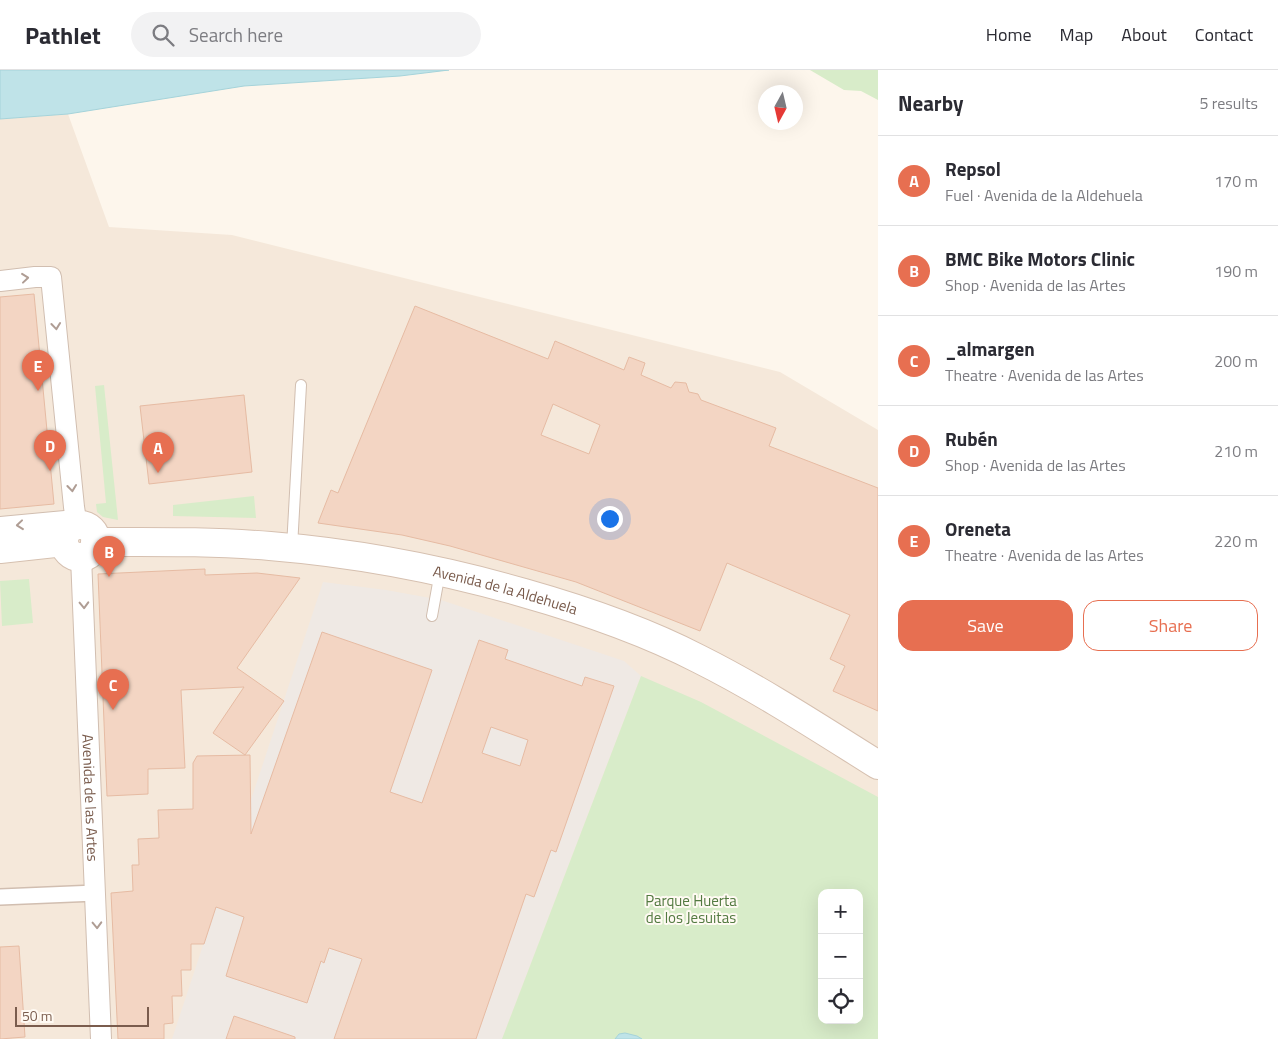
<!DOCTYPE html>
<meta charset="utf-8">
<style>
:root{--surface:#fff;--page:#f2f2f3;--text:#2b2b33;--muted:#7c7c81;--line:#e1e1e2;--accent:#e76f51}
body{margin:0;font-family:"Titillium Web",sans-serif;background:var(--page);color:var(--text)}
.controls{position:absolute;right:15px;bottom:15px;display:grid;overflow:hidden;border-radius:10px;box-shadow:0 5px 20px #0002}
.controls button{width:45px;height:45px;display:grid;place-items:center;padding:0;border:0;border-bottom:1px solid var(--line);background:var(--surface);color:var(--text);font:25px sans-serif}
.compass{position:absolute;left:758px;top:15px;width:45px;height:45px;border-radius:50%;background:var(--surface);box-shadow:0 5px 20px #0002;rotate:188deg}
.scale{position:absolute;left:15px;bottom:12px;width:134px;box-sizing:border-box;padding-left:5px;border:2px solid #7a5c4d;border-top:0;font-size:14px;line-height:18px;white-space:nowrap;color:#7a5c4d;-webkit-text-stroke:4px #fffaf3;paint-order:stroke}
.you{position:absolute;left:609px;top:448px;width:18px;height:18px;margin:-12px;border:4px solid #fff;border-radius:50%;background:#1a73e8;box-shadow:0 0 0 8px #1a73e833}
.badge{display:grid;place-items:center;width:32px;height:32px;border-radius:50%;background:var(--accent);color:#fff;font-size:16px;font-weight:700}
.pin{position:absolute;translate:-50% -41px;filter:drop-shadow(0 1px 2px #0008)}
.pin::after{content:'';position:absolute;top:26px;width:18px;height:15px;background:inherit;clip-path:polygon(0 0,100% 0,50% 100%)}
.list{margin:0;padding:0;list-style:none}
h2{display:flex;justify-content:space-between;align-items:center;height:65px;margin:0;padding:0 20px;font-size:21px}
h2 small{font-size:16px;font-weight:400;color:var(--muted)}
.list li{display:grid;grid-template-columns:32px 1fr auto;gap:15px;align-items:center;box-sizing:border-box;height:90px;padding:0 20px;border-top:1px solid var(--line)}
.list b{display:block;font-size:19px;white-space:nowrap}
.list p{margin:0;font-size:16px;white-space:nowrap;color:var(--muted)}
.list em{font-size:16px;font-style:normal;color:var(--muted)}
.actions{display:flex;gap:10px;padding:15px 20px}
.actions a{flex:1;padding:11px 0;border:1px solid var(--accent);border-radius:15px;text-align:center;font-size:18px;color:var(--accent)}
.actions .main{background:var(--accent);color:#fff}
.icon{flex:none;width:28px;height:28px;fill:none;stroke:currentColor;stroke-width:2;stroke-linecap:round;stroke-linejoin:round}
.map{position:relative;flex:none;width:878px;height:969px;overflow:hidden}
header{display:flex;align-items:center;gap:30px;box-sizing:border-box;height:70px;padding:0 25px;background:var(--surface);border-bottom:1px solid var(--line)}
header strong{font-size:24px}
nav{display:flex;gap:28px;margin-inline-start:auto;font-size:18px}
.search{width:350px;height:45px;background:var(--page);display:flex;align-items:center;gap:12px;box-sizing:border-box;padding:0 18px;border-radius:28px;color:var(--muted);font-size:19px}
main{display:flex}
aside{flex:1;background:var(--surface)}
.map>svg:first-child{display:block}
.residential{fill:#f5e8da;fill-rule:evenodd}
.industrial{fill:#efe9e4}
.green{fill:#d8ecc9;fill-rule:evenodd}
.water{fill:#bfe3e8;stroke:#a5d3da}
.building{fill:#f3d5c3;stroke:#e6bba3;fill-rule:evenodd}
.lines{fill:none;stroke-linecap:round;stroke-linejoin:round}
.service-casing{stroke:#d1beb0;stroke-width:12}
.pedestrian-casing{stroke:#d1beb0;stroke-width:18}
.minor-casing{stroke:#d1beb0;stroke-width:22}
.secondary-casing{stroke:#d6c0b0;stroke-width:30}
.service{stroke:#fff;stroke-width:10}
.pedestrian{stroke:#fff;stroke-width:15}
.minor{stroke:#fff;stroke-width:20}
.secondary{stroke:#fff;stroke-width:28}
.oneway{stroke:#af9d94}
.labels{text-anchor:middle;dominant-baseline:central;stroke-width:4;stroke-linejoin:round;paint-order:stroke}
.street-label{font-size:15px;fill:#7a5c4d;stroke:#fffaf3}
.park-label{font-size:15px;fill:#537a41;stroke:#fffaf3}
</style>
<header>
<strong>Pathlet</strong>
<div class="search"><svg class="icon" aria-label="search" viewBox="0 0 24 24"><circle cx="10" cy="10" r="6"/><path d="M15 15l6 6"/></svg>Search here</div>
<nav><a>Home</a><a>Map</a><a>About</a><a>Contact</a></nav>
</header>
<main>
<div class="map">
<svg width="878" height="969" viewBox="0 0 878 969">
<rect width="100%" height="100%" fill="#fdf6ec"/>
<path class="residential" d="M68,44L109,157L232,165L780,302L878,360V969H0V49ZM822,823H859V950H822Z"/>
<path class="industrial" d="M323,512L386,520L441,530L624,591L641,606L502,969H172Z"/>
<path class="green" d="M810,0H878V30L861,21L844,20Z
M104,315L118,450L103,447L97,442L96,434L106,433L95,316Z
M254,426L256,448L173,446V435Z
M29,509L33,553L2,556L0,511Z
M641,606L701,632L878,727V969H502ZM822,823H859V950H822Z"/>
<path class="water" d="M0,0H449L400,6L244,16L68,44L0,49Z
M625,963L637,966L642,969H615L619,964Z"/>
<path class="building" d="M34,224L54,434L0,439V227Z
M415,236L548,289L555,271L624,300L629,287L645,293L641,305L671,318L675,312L686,313L689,322L698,324L701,330L776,358L769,376L878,418V641L833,621L845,596L830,589L850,545L727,493L700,561L576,512L450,476L402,465L318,453L331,420L338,423ZM553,334L600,355L589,384L541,365Z
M244,325L252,402L149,414L140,336Z
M205,499V505L257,503L300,508L237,598L284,631L245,685L213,663L244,617L181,620L185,698L148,699V724L107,726L98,504Z
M322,562L432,600L390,722L422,733L479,570L508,580L505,589L582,616L585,607L614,616L556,782L551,780L534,827L526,824L476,969H334L362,889L329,878L324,893L321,891L307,933L226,906L244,847L216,837L204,874H191V900H181L182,926H172L173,953L164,954V969H118L111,823L133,821L132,795H139L138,769L159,768L158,740L193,739V693L197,686L250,685L251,764ZM491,657L528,670L520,696L482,683Z
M19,876L25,967L0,969V877Z
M234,946L295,967V969H226Z"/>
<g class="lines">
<g class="service-casing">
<path id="service" d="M292,477L301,315
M432,546L440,502"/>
</g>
<g class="pedestrian-casing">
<path id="pedestrian" d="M0,827L96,823"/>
</g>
<g class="minor-casing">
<g id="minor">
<path d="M0,211L35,207H51L74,437L76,450L74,457"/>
<path d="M0,457L76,450"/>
<path id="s1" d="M81,487L101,969"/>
</g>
</g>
<g class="secondary-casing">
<g id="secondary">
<circle cx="80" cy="471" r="16"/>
<path id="s2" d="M95,472C153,472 212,471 270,476C356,483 441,499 524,523C584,540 643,560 699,589C761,620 819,658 878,695"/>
<path d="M0,479L64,472"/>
</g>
</g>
<use href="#service" class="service"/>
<use href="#pedestrian" class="pedestrian"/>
<use href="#minor" class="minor"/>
<use href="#secondary" class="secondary"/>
</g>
<defs><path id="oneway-chevron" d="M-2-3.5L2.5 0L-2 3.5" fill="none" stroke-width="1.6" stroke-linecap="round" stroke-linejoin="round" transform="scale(1.25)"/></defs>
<g class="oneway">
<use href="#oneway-chevron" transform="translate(25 208) rotate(-6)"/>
<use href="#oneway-chevron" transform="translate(56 256) rotate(84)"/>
<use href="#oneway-chevron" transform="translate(72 418) rotate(84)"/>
<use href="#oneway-chevron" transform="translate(20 455) rotate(174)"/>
<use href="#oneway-chevron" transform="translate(84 535) rotate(88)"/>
<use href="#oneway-chevron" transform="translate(97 855) rotate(88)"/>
</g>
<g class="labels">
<g class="street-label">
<text stroke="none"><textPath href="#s2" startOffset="415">Avenida de la Aldehuela</textPath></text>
<text stroke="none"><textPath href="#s1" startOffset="241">Avenida de las Artes</textPath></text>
</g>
<g class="park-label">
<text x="691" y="830">Parque Huerta<tspan x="691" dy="17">de los Jesuitas</tspan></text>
</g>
</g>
</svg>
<div class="controls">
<button>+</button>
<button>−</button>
<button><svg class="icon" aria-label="locate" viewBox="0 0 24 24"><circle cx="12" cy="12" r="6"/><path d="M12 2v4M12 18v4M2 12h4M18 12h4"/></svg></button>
</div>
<svg class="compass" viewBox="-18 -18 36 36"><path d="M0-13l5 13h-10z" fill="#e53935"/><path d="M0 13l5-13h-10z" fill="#7c7c81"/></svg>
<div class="scale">50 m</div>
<div class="you"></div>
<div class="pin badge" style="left:158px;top:403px">A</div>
<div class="pin badge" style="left:109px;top:507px">B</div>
<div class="pin badge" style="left:113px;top:640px">C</div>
<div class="pin badge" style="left:50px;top:401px">D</div>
<div class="pin badge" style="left:38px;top:321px">E</div>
</div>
<aside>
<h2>Nearby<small>5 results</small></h2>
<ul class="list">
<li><span class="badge">A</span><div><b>Repsol</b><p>Fuel · Avenida de la Aldehuela</p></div><em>170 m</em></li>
<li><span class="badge">B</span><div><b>BMC Bike Motors Clinic</b><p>Shop · Avenida de las Artes</p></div><em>190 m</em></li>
<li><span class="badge">C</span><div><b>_almargen</b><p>Theatre · Avenida de las Artes</p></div><em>200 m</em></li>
<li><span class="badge">D</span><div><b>Rubén</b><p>Shop · Avenida de las Artes</p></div><em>210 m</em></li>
<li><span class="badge">E</span><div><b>Oreneta</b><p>Theatre · Avenida de las Artes</p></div><em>220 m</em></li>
</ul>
<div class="actions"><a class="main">Save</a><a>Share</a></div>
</aside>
</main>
